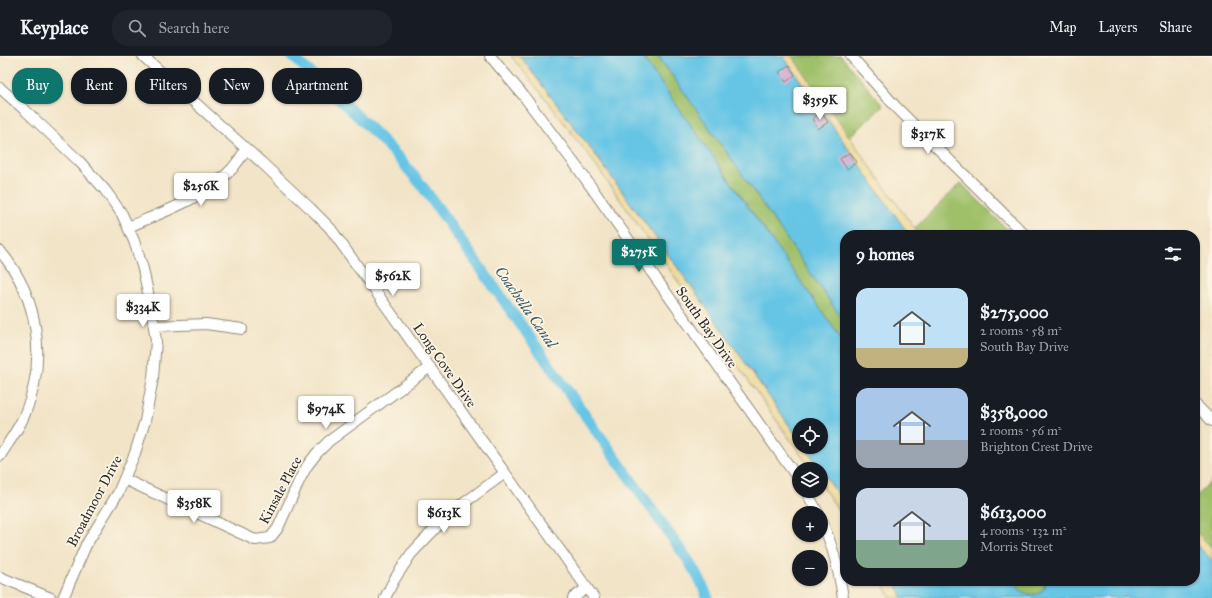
<!DOCTYPE html>
<html lang="en">
<head>
<meta charset="utf-8">
<style>
  :root { --surface:#171b24; --page:#20242c; --text:#f1f3f6; --muted:#9ea1a6; --line:#363941; --accent:#0f766e }
  body { margin:0; font-family:"IM FELL Great Primer",serif; background:var(--page); color:var(--text); height:100vh; display:flex; flex-direction:column; font-size:15px; white-space:nowrap }
  * { box-sizing:border-box; margin:0 }
  p { font-size:13px; color:var(--muted) }
  .icon { flex:none; width:22px; height:22px; fill:none; stroke:currentColor; stroke-width:2; stroke-linecap:round; stroke-linejoin:round }
  .map { position:relative; flex:1; overflow:hidden }
  .sheet { position:absolute; left:840px; top:174px; width:360px; height:356px; display:flex; flex-direction:column; background:var(--surface); border-radius:16px; box-shadow:0 1px 3px #0004 }
  .sheet>* { flex:none }
  .top-card { position:absolute; left:12px; top:12px; width:380px; height:36px; display:flex; gap:8px }
  .tools { position:absolute; left:792px; top:362px; display:grid; gap:8px }
  .tools a { display:grid; place-items:center; width:36px; height:36px; border-radius:50%; background:var(--surface); box-shadow:0 1px 3px #0004; font-size:20px }
  .price { position:absolute; translate:-50% -34px; padding:0 9px; border-radius:4px; background:#fff; color:#222; font-size:13px; line-height:26px; filter:drop-shadow(0 1px 2px #0008) }
  .price::after { content:''; position:absolute; left:50%; top:24px; width:12px; height:9px; margin-left:-6px; background:inherit; clip-path:polygon(0 0,100% 0,50% 100%) }
  .price.selected { background:var(--accent); color:#fff }
  ul { padding:0; list-style:none }
  li { display:flex; align-items:center; gap:12px; height:100px; padding:0 16px }
  li span { display:grid; place-items:center; flex:none; width:112px; height:80px; border-radius:12px; color:#555 }
  li>.icon { margin-inline-start:auto }
  span .icon { width:48px; height:48px; fill:#fffc; stroke-width:1 }
  li b { font-size:17px }
  h2 { display:flex; justify-content:space-between; align-items:center; height:48px; padding:0 16px; font-size:17px }
  .tag { padding:0 14px; border-radius:16px; background:var(--surface); box-shadow:0 1px 3px #0004; font-size:14px; line-height:36px }
  .tag.selected { background:var(--accent); color:#fff }
  header { display:flex; align-items:center; gap:24px; box-sizing:border-box; height:56px; padding:0 20px; background:var(--surface); border-bottom:1px solid var(--line) }
  header strong { font-size:19px }
  nav { display:flex; gap:22px; margin-inline-start:auto; font-size:14px }
  .search { width:280px; height:36px; background:var(--page); display:flex; align-items:center; gap:10px; box-sizing:border-box; padding:0 14px; border-radius:16px; color:var(--muted); font-size:15px }
  .map>svg:first-child { display:block }
  .green { fill:#9fc069; stroke:#65764a }
  .sand { fill:#eeda9e; stroke:#8c8264 }
  .water { fill:#66c5e5; stroke:#487888 }
  .lines { fill:none; stroke-linecap:round; stroke-linejoin:round }
  .canal { stroke:#66c5e5; stroke-width:11 }
  .building { fill:#cfacd2 }
  .minor-casing { stroke:#8e8879; stroke-width:12 }
  .minor { stroke:#fff; stroke-width:10 }
  .labels { text-anchor:middle; stroke-width:3.5; stroke-linejoin:round; paint-order:stroke }
  .street-label { font-size:14px; fill:#2b2b2b; stroke:#fcf5e5 }
  .water-label { font-size:15px; font-style:italic; fill:#3d5963; stroke:#fcf5e5 }
</style>
</head>
<body>
<header>
<strong>Keyplace</strong>
<div class="search"><svg class="icon" aria-label="search" viewBox="0 0 24 24"><circle cx="10" cy="10" r="6"/><path d="M15 15l6 6"/></svg>Search here</div>
<nav><a>Map</a><a>Layers</a><a>Share</a></nav>
</header>
<div class="map">
<svg width="1212" height="542" viewBox="0 0 1212 542">
  <rect width="100%" height="100%" fill="#fcf5e5"/>
  <filter id="ink" filterUnits="userSpaceOnUse"><feTurbulence type="fractalNoise" baseFrequency=".025" numOctaves="2"/><feDisplacementMap in="SourceGraphic" scale="8" xChannelSelector="R" yChannelSelector="G"/><feConvolveMatrix kernelMatrix="1 2 1 2 8 2 1 2 1" color-interpolation-filters="sRGB"/></filter>
  <filter id="wash" filterUnits="userSpaceOnUse"><feTurbulence type="fractalNoise" baseFrequency=".012" numOctaves="4" result="noise"/><feDisplacementMap in="SourceGraphic" scale="16" xChannelSelector="R" yChannelSelector="G"/><feGaussianBlur stdDeviation="0.9" result="paint"/><feColorMatrix in="noise" values="0 0 0 0 0 0 0 0 0 0 0 0 0 0 0 0 0 1.4 0 .05"/><feComposite in="paint" operator="in"/></filter>
  <g filter="url(#wash)">
    <rect width="100%" height="100%" fill="#f2e4c7"/>
    <g class="green">
      <path d="M 642,0 L 658,0 C 722,88 783,178 845,267 L 845,288 Z"/>
      <path d="M 792,0 L 841,0 L 883,50 L 849,81 Z"/>
      <path d="M 961,127 L 1013,179 L 919,179 L 914,173 Z"/>
      <path d="M 1212,424 L 1212,492 L 1195,475 L 1195,441 Z"/>
      <path d="M 1014,525 L 1045,525 C 1047,540 1028,542 1019,533 C 1017,531 1016,528 1014,525 Z"/>
    </g>
    <g class="sand">
      <path d="M 511,0 L 520,0 L 594,97 L 694,234 L 799,383 L 799,391 L 805,391 L 821,413 L 811,413 L 587,97 L 545,42 Z"/>
      <path d="M 783,0 L 792,0 L 919,179 L 909,179 Z"/>
      <path d="M 821,414 L 845,448 L 845,464 L 821,428 Z"/>
      <path d="M 1195,475 L 1212,492 L 1212,504 L 1195,487 Z"/>
      <path d="M 882,525 L 895,525 L 903,542 L 891,542 Z"/>
    </g>
    <g class="water">
      <path d="M 520,0 L 642,0 L 845,288 L 845,448 L 805,391 L 821,391 L 821,369 L 799,369 L 799,383 L 694,234 L 594,97 Z"/>
      <path d="M 658,0 L 783,0 L 909,179 L 845,179 L 845,267 C 783,178 722,88 658,0 Z"/>
      <path d="M 1195,487 L 1212,504 L 1212,542 L 903,542 L 895,525 L 1014,525 C 1016,528 1017,531 1019,533 C 1028,542 1047,540 1045,525 L 1195,525 Z"/>
    </g>
    <g class="lines">
      <path class="canal" d="M 292,0 C 338,42 385,82 423,131 L 688,504 L 701,526 L 708,542"/>
    </g>
    <g id="blocks">
      <g class="building">
        <path d="M 789,9 L 795,19 L 786,26 L 779,16 Z"/>
        <path d="M 804,33 L 811,42 L 801,49 L 795,39 Z"/>
        <path d="M 821,56 L 828,66 L 818,73 L 812,63 Z"/>
        <path d="M 850,96 L 857,106 L 847,113 L 840,103 Z"/>
      </g>
    </g>
  </g>
  <g filter="url(#ink)">
    <use href="#blocks" fill-opacity="0" stroke="#8e8879" stroke-width="1"/>
    <g class="lines">
      <defs>
        <g id="minor">
          <path d="M 143,0 L 261,106 L 311,153 L 330,172 L 391,257 L 594,542"/>
          <path d="M 490,0 L 523,39 L 577,111 L 799,424"/>
          <path d="M 851,0 L 896,51 L 1025,179"/>
          <path d="M 0,32 L 26,55 L 79,105 L 105,134 L 122,158 L 134,185 L 143,213 L 151,251 L 156,285 L 153,322 L 145,365 L 135,397 L 118,437 L 86,489 L 63,542"/>
          <path d="M 128,171 C 166,155 202,143 232,113 C 237,107 242,100 246,93"/>
          <path d="M 0,195 C 39,241 48,305 24,360 C 18,374 8,387 0,400"/>
          <path d="M 154,270 L 206,268 L 242,273"/>
          <path d="M 1195,348 L 1212,365"/>
          <path d="M 124,423 L 255,484 L 270,482 L 278,472 L 300,423 L 307,410 L 317,397 L 329,385 L 430,311"/>
          <path d="M 806,435 L 818,457"/>
          <path d="M 821,464 C 833,489 839,515 843,542"/>
          <path d="M 0,521 L 51,542"/>
          <path d="M 385,542 L 394,524 L 411,498 L 449,458 L 505,417"/>
          <path d="M 573,542 L 587,532"/>
        </g>
      </defs>
      <use href="#minor" class="minor-casing"/>
      <use href="#minor" class="minor"/>
    </g>
  </g>
  <g class="labels">
    <g class="street-label">
      <text transform="translate(707 271) rotate(55)" y="5">South Bay Drive</text>
      <text transform="translate(445 309) rotate(55)" y="5">Long Cove Drive</text>
      <text transform="translate(280 434) rotate(-62)" y="5">Kinsale Place</text>
      <text transform="translate(94 445) rotate(-62)" y="5">Broadmoor Drive</text>
    </g>
    <g class="water-label">
      <text transform="translate(526 251) rotate(55)" y="5">Coachella Canal</text>
    </g>
  </g>
</svg>
<div class="tools">
<a><svg class="icon" aria-label="locate" viewBox="0 0 24 24"><circle cx="12" cy="12" r="6"/><path d="M12 2v4M12 18v4M2 12h4M18 12h4"/></svg></a>
<a><svg class="icon" aria-label="layers" viewBox="0 0 24 24"><path d="M12 4l9 5-9 5-9-5zM3 14l9 5 9-5"/></svg></a>
<a>+</a>
<a>−</a>
</div>
<b class="price" style="left:820px;top:65px">$359K</b>
<b class="price" style="left:928px;top:99px">$317K</b>
<b class="price" style="left:201px;top:151px">$256K</b>
<b class="price selected" style="left:639px;top:217px">$275K</b>
<b class="price" style="left:393px;top:241px">$562K</b>
<b class="price" style="left:143px;top:272px">$334K</b>
<b class="price" style="left:326px;top:374px">$974K</b>
<b class="price" style="left:194px;top:468px">$358K</b>
<b class="price" style="left:444px;top:478px">$613K</b>
<div class="top-card">
<a class="tag selected">Buy</a>
<a class="tag">Rent</a>
<a class="tag">Filters</a>
<a class="tag">New</a>
<a class="tag">Apartment</a>
</div>
<section class="sheet">
<h2>9 homes<svg class="icon" aria-label="filters" viewBox="0 0 24 24"><path d="M4 7h16M4 17h16"/><circle cx="9" cy="7" r="2"/><circle cx="15" cy="17" r="2"/></svg></h2>
<ul>
<li><span style="background:linear-gradient(#bfe0f5 75%,#c2b280 0)"><svg class="icon" aria-label="home" viewBox="0 0 24 24"><path d="M3 11l9-7 9 7M6 9v11h12V9"/></svg></span><div><b>$275,000</b><p>2 rooms · 58 m²</p><p>South Bay Drive</p></div></li>
<li><span style="background:linear-gradient(#a9c7e8 65%,#9aa5b1 0)"><svg class="icon" aria-label="home" viewBox="0 0 24 24"><path d="M3 11l9-7 9 7M6 9v11h12V9"/></svg></span><div><b>$358,000</b><p>2 rooms · 56 m²</p><p>Brighton Crest Drive</p></div></li>
<li><span style="background:linear-gradient(#c9d6e8 65%,#7fa58c 0)"><svg class="icon" aria-label="home" viewBox="0 0 24 24"><path d="M3 11l9-7 9 7M6 9v11h12V9"/></svg></span><div><b>$613,000</b><p>4 rooms · 132 m²</p><p>Morris Street</p></div></li>
</ul>
</section>
</div>
</body>
</html>
